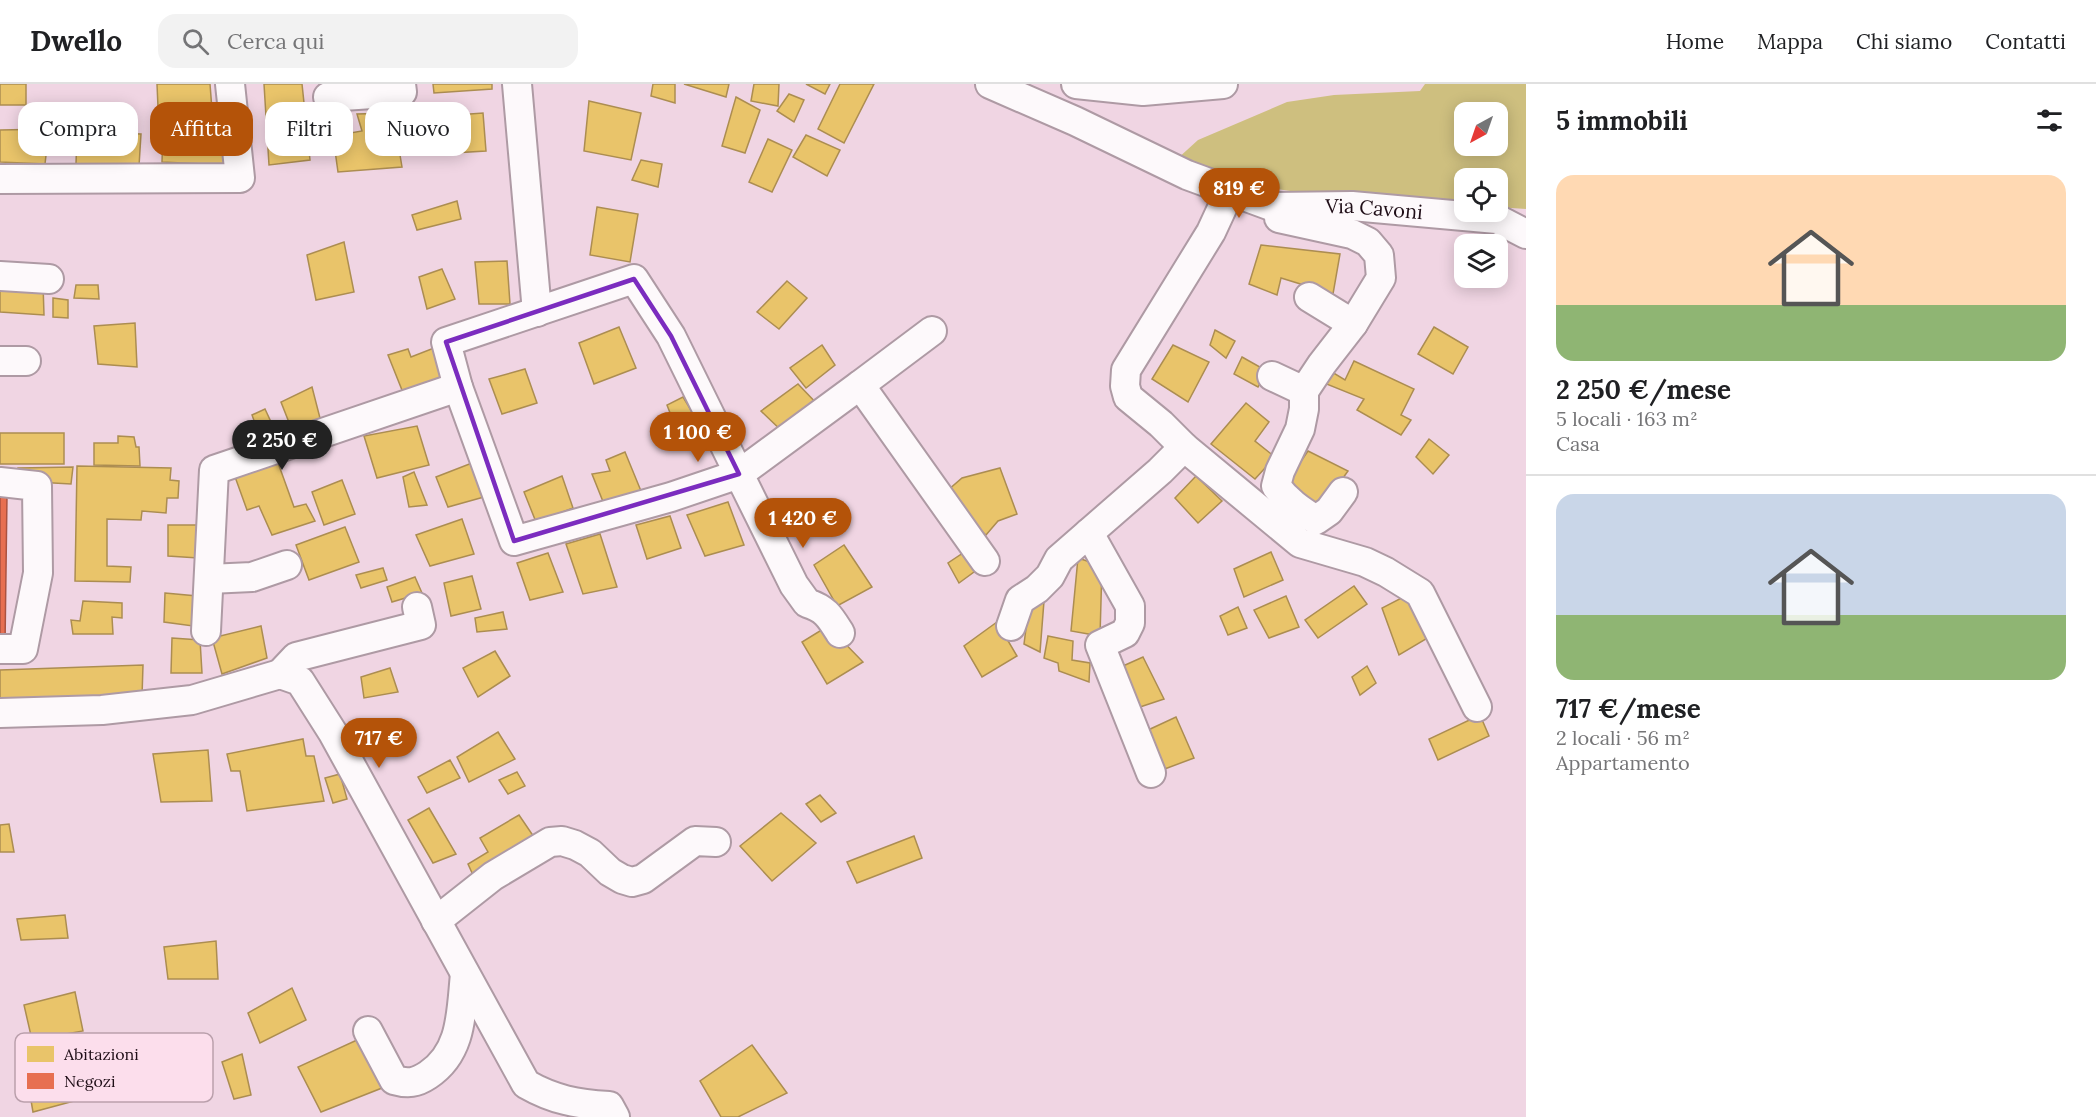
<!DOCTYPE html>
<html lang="it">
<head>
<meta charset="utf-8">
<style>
  :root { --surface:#fff; --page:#f2f2f2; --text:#202124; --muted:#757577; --line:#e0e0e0; --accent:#b45309 }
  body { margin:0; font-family:Lora,serif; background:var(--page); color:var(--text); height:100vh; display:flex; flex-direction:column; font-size:22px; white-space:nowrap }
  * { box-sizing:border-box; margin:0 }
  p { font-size:20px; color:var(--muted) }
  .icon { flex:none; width:33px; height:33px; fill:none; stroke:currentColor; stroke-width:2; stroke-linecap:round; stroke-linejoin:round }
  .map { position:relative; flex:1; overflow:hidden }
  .sheet { display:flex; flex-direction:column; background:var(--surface); width:570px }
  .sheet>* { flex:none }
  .hud { position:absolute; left:18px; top:18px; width:570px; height:54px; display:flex; gap:12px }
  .needle { width:39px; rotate:220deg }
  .controls { position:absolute; left:1454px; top:18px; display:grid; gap:12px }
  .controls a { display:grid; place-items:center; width:54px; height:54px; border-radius:12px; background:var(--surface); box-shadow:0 3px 15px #0003; font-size:30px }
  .price { position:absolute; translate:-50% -51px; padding:0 14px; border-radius:21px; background:var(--accent); color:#fff; font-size:20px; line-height:39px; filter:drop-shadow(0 2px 3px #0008) }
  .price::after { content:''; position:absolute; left:50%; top:36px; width:18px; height:14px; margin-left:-9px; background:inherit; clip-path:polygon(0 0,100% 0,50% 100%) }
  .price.on { background:#222; color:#fff }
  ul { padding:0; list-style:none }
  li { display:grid; align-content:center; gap:12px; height:318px; padding:0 30px }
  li+li { border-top:2px solid var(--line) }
  li span { display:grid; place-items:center; height:186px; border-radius:18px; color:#555 }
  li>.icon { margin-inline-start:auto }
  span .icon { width:108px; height:108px; fill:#fffc; stroke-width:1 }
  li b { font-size:26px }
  h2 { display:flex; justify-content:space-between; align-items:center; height:72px; padding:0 30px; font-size:26px }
  .chip { padding:0 21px; border-radius:18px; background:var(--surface); box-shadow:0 3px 15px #0003; font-size:21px; line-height:54px }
  .chip.on { background:var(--accent); color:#fff }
  header { display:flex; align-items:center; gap:36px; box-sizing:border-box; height:84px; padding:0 30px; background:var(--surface); border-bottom:2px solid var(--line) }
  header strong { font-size:28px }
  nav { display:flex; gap:33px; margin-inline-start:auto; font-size:21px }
  .search { width:420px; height:54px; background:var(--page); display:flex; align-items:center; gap:15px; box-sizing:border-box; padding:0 21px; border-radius:18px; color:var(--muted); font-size:22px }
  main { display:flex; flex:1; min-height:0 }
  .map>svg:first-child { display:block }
  .forest { fill:#cebf7f; fill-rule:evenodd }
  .homes { fill:#e9c46a; stroke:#ac8d51; stroke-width:1.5 }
  .shops { fill:#e76f51; stroke:#ab5240; stroke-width:1.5 }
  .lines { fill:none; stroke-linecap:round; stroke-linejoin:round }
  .minor-casing { stroke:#ae9aa4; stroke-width:32 }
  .minor { stroke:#fdf9fb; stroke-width:28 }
  .marked { fill:none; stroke:#7b2cbf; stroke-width:4.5; stroke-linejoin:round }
  .labels { text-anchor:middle; stroke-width:6; stroke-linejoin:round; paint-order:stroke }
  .street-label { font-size:20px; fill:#1f0e17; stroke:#fcdeec }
  .key { fill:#fcdeec; stroke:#baa0ac; stroke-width:1.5 }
  .key-label { font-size:16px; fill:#1f0e17 }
</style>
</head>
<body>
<header>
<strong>Dwello</strong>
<div class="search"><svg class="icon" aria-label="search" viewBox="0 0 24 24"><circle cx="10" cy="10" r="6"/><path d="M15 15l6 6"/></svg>Cerca qui</div>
<nav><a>Home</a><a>Mappa</a><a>Chi siamo</a><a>Contatti</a></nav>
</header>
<main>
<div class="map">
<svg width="1526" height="1033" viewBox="0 0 1526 1033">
  <rect width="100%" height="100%" fill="#f0d5e3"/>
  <path class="forest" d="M 1425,0 L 1526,0 L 1526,125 L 1497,123 L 1497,94 L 1464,94 L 1464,120 L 1384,113 L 1297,108 L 1242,100 L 1176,76 L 1198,56 L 1287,18 L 1334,11 L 1420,7 ZM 1464,28 L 1497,28 L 1497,62 L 1464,62 Z"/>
  <g class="homes">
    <rect x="0" y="0" width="26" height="21"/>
    <path d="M 157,0 L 210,0 L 212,26 L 158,23 Z"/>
    <path d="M 264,0 L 302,0 L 310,76 L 269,81 Z"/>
    <path d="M 433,0 L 492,0 L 492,5 L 434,9 Z"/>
    <path d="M 653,0 L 675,0 L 675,19 L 651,12 Z"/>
    <path d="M 684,0 L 729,0 L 726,13 Z"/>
    <path d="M 754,0 L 779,0 L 778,22 L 751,17 Z"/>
    <path d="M 806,0 L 830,0 L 825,10 Z"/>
    <path d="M 840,0 L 874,0 L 844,59 L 818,45 Z"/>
    <path d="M 789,10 L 804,16 L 794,38 L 777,27 Z"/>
    <path d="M 736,13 L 760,26 L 745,69 L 722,62 Z"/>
    <path d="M 589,17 L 641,29 L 631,76 L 584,67 Z"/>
    <path d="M 393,29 L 402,83 L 338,88 L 333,52 L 362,47 L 357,30 Z"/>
    <path d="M 483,29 L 486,67 L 419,71 L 416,34 Z"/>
    <path d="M 49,45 L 45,80 L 0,78 L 0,46 Z"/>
    <path d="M 77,48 L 141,50 L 139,82 L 76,80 Z"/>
    <path d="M 163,48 L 225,50 L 224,81 L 162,78 Z"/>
    <path d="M 806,51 L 840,66 L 827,92 L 793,73 Z"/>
    <path d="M 768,55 L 792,66 L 772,108 L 749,98 Z"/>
    <path d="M 641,76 L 662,80 L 658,103 L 632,96 Z"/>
    <path d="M 457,117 L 461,135 L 417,146 L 412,131 Z"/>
    <path d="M 597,123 L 638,130 L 630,178 L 590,171 Z"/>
    <path d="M 344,158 L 354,208 L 316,216 L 307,171 Z"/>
    <path d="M 1261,161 L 1340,170 L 1333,210 L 1281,194 L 1277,211 L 1249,200 Z"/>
    <path d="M 507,177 L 510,220 L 479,220 L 475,178 Z"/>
    <path d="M 442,185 L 455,215 L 427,225 L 419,193 Z"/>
    <path d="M 787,197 L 807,214 L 779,245 L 757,228 Z"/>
    <path d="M 43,200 L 44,231 L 0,228 L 0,205 Z"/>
    <path d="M 76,201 L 98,201 L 99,215 L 74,214 Z"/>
    <path d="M 53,214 L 68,216 L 68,234 L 53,233 Z"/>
    <path d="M 135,239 L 137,283 L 98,280 L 94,242 Z"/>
    <path d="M 619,243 L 636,284 L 594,300 L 579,259 Z"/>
    <path d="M 1434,243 L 1468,263 L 1453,290 L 1418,270 Z"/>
    <path d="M 1215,246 L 1235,257 L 1226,274 L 1210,261 Z"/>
    <path d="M 822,261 L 835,281 L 806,304 L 790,284 Z"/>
    <path d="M 1173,261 L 1209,278 L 1188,318 L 1152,295 Z"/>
    <path d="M 434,264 L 445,300 L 404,311 L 388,271 L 408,265 L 411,273 Z"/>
    <path d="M 1242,273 L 1267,287 L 1258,303 L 1234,290 Z"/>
    <path d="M 1354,277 L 1414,305 L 1401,331 L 1411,336 L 1401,351 L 1357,326 L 1364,315 L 1324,299 L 1332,288 L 1345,296 Z"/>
    <path d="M 525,285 L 537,319 L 502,330 L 489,295 Z"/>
    <path d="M 798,300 L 820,323 L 785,350 L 761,327 Z"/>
    <path d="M 312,303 L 321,338 L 292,346 L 281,318 Z"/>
    <path d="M 683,313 L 694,331 L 674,339 L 667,321 Z"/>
    <path d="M 1246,319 L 1269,338 L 1255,357 L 1275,373 L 1255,395 L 1211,360 Z"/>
    <path d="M 265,325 L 278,353 L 261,356 L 252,331 Z"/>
    <path d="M 417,342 L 429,381 L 377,394 L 364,352 Z"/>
    <rect x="0" y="349" width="64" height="31"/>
    <path d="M 118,352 L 134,353 L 136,363 L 139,363 L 140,382 L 94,381 L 94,359 L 118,359 Z"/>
    <path d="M 1429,355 L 1449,371 L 1433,390 L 1416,373 Z"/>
    <path d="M 1308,367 L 1348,387 L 1317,430 L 1283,403 Z"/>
    <path d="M 625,368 L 641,407 L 604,420 L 592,390 L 610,387 L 606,376 Z"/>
    <path d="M 277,376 L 294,423 L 306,420 L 315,437 L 272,451 L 259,422 L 247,426 L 234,390 Z"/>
    <path d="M 472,379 L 484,413 L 448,423 L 436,393 Z"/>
    <path d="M 77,382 L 171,384 L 170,396 L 179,397 L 178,414 L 167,414 L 166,429 L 142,427 L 141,436 L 107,435 L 107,482 L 131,483 L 130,498 L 75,497 Z"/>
    <path d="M 73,383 L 71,400 L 18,397 L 18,384 Z"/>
    <path d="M 1000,384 L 1017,430 L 998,437 L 986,451 L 954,424 L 947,407 L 962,394 Z"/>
    <path d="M 414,388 L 427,421 L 409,423 L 403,393 Z"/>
    <path d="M 562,392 L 573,424 L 536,438 L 524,408 Z"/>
    <path d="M 1196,392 L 1222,417 L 1198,439 L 1175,414 Z"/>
    <path d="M 342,396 L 355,430 L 324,441 L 312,408 Z"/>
    <path d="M 728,418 L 744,461 L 705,472 L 687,431 Z"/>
    <path d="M 670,432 L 681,464 L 647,475 L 636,441 Z"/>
    <path d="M 462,435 L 474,470 L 430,482 L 416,451 Z"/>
    <path d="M 168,441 L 198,441 L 198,474 L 168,472 Z"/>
    <path d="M 345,443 L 359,478 L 309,496 L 296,461 Z"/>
    <path d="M 600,450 L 617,503 L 583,510 L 566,460 Z"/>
    <path d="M 844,461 L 872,503 L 837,522 L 814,481 Z"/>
    <path d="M 966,467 L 978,485 L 959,499 L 948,479 Z"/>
    <path d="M 1271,468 L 1283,496 L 1244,513 L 1234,485 Z"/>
    <path d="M 548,469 L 563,508 L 530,516 L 517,479 Z"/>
    <path d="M 1078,474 L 1102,482 L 1100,552 L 1071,547 Z"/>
    <path d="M 383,484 L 387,496 L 361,504 L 356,491 Z"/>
    <path d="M 472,492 L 481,525 L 451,532 L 444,499 Z"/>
    <path d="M 415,493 L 422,509 L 392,518 L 387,503 Z"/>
    <path d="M 1354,502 L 1367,520 L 1318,554 L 1305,536 Z"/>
    <path d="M 1413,508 L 1431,552 L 1399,571 L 1382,524 Z"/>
    <path d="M 165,509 L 197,512 L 193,542 L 164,538 Z"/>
    <path d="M 1286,512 L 1299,543 L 1269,554 L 1254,526 Z"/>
    <path d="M 1030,514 L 1044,517 L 1040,568 L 1024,560 Z"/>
    <path d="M 83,517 L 122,519 L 122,534 L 112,533 L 113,550 L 73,550 L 71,536 L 80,537 Z"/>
    <path d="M 1238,523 L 1247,544 L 1228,551 L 1220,532 Z"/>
    <path d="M 503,528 L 507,545 L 477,548 L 475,534 Z"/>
    <path d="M 997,538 L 1017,572 L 982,593 L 964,562 Z"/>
    <path d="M 261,542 L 267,574 L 222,590 L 212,554 Z"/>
    <path d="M 828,542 L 863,578 L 827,600 L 802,558 Z"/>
    <path d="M 1048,552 L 1073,557 L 1072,576 L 1090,579 L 1089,598 L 1059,587 L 1058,579 L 1044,574 Z"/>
    <path d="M 172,554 L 200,556 L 202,589 L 171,589 Z"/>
    <path d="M 495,567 L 510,592 L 478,613 L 463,584 Z"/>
    <path d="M 1143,573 L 1164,615 L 1134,625 L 1123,582 Z"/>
    <path d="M 143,581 L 142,613 L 0,619 L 0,586 Z"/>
    <path d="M 1367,582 L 1376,599 L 1360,611 L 1352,593 Z"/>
    <path d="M 390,584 L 398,608 L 364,614 L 361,593 Z"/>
    <path d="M 1480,631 L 1489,652 L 1438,676 L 1429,655 Z"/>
    <path d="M 1176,633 L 1194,674 L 1162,686 L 1146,647 Z"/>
    <path d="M 498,648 L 515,675 L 469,698 L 457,673 Z"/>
    <path d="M 303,655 L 306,672 L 314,672 L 324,717 L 247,727 L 240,687 L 231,687 L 227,670 Z"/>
    <path d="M 208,666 L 212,717 L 161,718 L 153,670 Z"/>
    <path d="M 450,676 L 460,694 L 427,709 L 418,693 Z"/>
    <path d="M 517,688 L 525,702 L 508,710 L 499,696 Z"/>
    <path d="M 340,690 L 347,715 L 333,719 L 325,694 Z"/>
    <path d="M 820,711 L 836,729 L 821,738 L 806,720 Z"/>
    <path d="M 429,724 L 456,770 L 433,779 L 408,736 Z"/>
    <path d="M 781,729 L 816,759 L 772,797 L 740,762 Z"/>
    <path d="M 519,731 L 536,756 L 473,791 L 468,780 L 488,768 L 480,754 Z"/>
    <path d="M 9,740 L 14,768 L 0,768 L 0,741 Z"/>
    <path d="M 914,752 L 922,774 L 857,799 L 847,778 Z"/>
    <path d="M 65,831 L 68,854 L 21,856 L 17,835 Z"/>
    <path d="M 216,857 L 218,895 L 168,895 L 164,863 Z"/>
    <path d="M 292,904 L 306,936 L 260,959 L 248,929 Z"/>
    <path d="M 75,908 L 83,947 L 32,956 L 24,921 Z"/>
    <path d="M 357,956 L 382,1004 L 321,1028 L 298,983 Z"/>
    <path d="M 752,961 L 787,1009 L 738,1033 L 721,1033 L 700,997 Z"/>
    <path d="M 242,970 L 251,1011 L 234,1015 L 222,978 Z"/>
    <path d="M 79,981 L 89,1013 L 33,1028 L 28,999 Z"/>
  </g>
  <path class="shops" d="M 0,411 L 7,411 L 5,562 L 0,562 Z"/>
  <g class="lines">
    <defs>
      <g id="minor">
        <path d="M 517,0 L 537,228"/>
        <path id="s1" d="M 990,0 L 1075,37 L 1187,91 L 1274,123 L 1352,122 L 1497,135 L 1526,150"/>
        <path d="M 1076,0 L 1143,7 L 1223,0"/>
        <path d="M 328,13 L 402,8 L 401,0"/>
        <path d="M 0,95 L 240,94 L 230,0"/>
        <path d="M 1279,134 L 1352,150 L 1368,158 L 1379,171 L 1381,194 L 1353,240 L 1322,280 L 1304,307 L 1304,325 L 1300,345 L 1280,387 L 1276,402 C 1287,417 1300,426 1316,436 L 1329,427 L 1343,408"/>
        <path d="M 0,192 L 49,195"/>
        <path d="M 634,195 L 671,252 L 739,390 L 671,413 L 514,457 L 458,303 L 446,258 Z"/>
        <path d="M 1309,213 L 1353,240"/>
        <path d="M 0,277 L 26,277"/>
        <path d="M 1272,292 L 1304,307"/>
        <path d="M 860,301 L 932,247"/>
        <path d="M 1184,363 L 1161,340 L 1128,313 L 1125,302 L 1126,286 L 1211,148 L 1230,107"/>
        <path d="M 0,398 L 37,402 L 38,489 L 23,565 L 0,565"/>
        <path d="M 1089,449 L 1130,522 L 1130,539 L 1125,549 L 1100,561 L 1151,689"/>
        <path d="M 209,495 L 252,493 L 287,481"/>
        <path d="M 1011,542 L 1020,516 L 1037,505 L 1050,492 L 1059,475 L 1160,387 L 1184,363 L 1300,459 L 1365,478 L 1386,488 L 1420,509 L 1477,623"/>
        <path d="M 206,547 L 214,386 L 458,303"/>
        <path d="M 840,549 C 830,533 826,525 807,519 L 794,501 L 739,390 L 860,301 L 985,477"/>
        <path d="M 280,590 L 296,573 L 421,541 L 417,523"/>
        <path d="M 0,629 L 102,626 L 192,616 L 280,590 L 300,597 L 333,649 L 526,1000 C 554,1016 577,1020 609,1022 L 615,1033"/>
        <path d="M 436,837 L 493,792 L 550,758 L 562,757 L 575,761 L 590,769 L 610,788 L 622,795 L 632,798 L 643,795 L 695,757 L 716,758"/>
        <path d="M 368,947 L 394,996 C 408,1000 416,999 428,991 C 463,968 461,927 465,890"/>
      </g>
    </defs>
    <use href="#minor" class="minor-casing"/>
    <use href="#minor" class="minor"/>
  </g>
  <path class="marked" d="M 634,195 L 671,252 L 739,390 L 514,457 L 446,258 Z"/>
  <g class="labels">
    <g class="street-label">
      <text dy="7" stroke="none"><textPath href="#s1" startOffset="410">Via Cavoni</textPath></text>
    </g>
  </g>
  <rect x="15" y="949" width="198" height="69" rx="9" class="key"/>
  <rect x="27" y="962" width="27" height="16" fill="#e9c46a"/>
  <rect x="27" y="989" width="27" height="16" fill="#e76f51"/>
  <g class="key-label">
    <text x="64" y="976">Abitazioni</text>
    <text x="64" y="1003">Negozi</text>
  </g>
</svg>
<div class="controls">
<a><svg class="needle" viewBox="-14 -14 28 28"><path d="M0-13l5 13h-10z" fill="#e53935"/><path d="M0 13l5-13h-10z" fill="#757577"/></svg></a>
<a><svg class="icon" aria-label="locate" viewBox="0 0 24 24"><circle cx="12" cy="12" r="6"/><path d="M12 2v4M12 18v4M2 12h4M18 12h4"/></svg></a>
<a><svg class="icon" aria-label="layers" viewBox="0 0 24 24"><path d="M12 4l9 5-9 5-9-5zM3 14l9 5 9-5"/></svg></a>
</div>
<b class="price" style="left:1239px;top:135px">819 €</b>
<b class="price" style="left:698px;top:379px">1 100 €</b>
<b class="price on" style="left:282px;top:387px">2 250 €</b>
<b class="price" style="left:803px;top:465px">1 420 €</b>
<b class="price" style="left:379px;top:685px">717 €</b>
<div class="hud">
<a class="chip">Compra</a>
<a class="chip on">Affitta</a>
<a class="chip">Filtri</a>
<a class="chip">Nuovo</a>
</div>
</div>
<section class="sheet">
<h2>5 immobili<svg class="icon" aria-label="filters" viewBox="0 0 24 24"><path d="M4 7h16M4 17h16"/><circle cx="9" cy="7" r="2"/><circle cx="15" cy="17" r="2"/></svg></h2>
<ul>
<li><span style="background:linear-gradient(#ffd9b3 70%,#8fb573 0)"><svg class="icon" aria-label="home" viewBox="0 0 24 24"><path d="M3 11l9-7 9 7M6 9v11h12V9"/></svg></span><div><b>2 250 €/mese</b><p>5 locali · 163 m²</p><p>Casa</p></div></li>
<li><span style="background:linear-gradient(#c9d6e8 65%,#8fb573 0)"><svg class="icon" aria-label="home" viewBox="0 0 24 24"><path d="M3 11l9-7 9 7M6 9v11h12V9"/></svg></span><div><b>717 €/mese</b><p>2 locali · 56 m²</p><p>Appartamento</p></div></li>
</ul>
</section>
</main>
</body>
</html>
